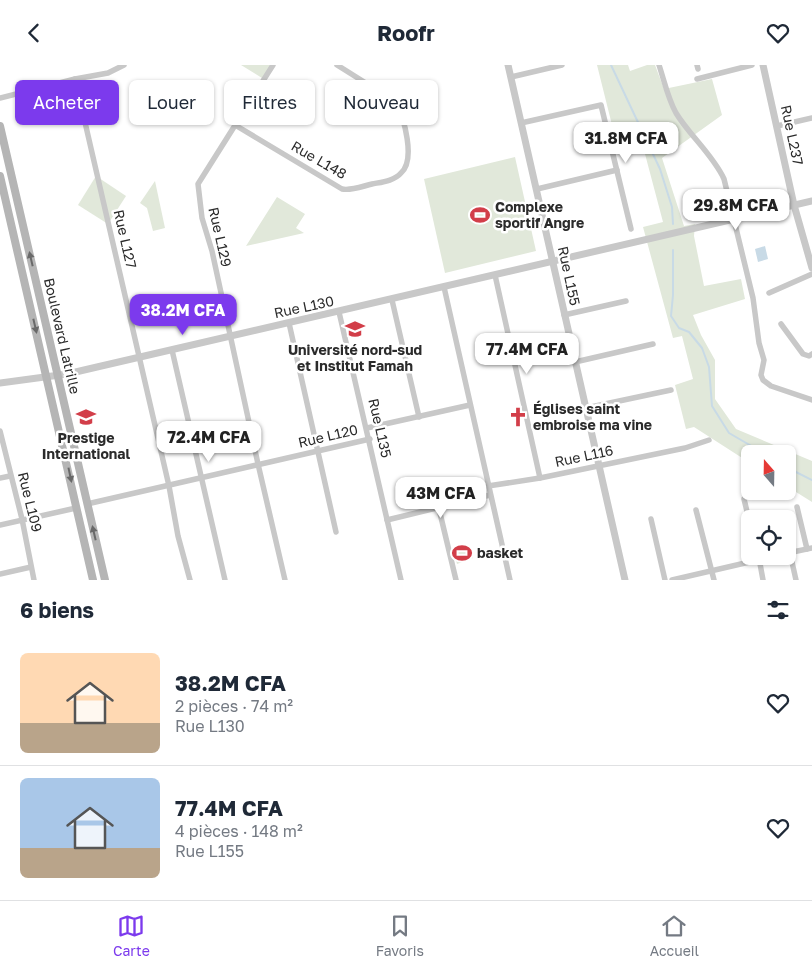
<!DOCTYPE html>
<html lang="fr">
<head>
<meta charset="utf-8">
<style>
  :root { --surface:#fff; --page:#f6f6f7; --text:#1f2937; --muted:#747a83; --line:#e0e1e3; --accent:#7c3aed }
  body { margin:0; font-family:"Golos Text",sans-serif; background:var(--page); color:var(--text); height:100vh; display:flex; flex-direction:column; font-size:19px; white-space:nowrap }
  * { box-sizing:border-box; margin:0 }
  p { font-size:16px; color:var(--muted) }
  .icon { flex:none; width:28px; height:28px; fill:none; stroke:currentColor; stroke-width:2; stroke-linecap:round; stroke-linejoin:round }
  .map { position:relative; height:515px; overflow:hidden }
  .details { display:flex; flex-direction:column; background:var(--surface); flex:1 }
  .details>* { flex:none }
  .top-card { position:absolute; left:15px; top:15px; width:500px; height:45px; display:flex; gap:10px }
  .needle { width:32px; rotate:340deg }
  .tools { position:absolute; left:741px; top:380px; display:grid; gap:10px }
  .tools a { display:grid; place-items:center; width:55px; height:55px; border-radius:8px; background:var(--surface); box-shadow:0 1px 4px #0004; font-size:25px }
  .price { position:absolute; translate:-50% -42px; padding:0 11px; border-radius:10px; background:#fff; color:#222; font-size:16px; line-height:32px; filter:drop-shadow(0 1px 2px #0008) }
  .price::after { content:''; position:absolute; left:50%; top:30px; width:15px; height:11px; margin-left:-8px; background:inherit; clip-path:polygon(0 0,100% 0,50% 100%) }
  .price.on { background:var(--accent); color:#fff }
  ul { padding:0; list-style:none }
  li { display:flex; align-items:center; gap:15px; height:125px; padding:0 20px }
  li+li { border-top:1px solid var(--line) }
  li span { display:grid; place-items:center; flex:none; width:140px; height:100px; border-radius:8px; color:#555 }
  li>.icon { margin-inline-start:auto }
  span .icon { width:60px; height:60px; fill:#fffc; stroke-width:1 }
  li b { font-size:21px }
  h2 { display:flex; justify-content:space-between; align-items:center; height:60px; padding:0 20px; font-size:21px }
  .tag { padding:0 18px; border-radius:8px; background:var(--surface); box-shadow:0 1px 4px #0004; font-size:18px; line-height:45px }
  .tag.on { background:var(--accent); color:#fff }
  header { display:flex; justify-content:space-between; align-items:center; height:65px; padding:0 20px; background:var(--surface); font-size:22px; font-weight:700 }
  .tabs { display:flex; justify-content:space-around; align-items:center; height:70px; border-top:1px solid var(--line); background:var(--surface); font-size:14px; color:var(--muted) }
  .tabs a { display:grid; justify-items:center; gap:2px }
  .tabs .on { color:var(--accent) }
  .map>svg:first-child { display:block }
  .green { fill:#e1e8da }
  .water { fill:#c8dae6 }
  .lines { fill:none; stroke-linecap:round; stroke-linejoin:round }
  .stream { stroke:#c8dae6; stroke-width:2 }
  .minor { stroke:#c8c8c8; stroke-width:5.5 }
  .tertiary { stroke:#c8c8c8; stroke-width:7 }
  .secondary { stroke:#b5b5b5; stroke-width:8 }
  .oneway { fill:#696969 }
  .labels { text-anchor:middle; stroke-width:5; stroke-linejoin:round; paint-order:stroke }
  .street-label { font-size:14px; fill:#2b2b2b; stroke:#fff }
  .poi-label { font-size:14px; font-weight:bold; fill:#2b2b2b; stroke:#fff; text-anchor:start }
</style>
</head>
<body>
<header><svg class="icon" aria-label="back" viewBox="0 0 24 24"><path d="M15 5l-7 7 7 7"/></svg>Roofr<svg class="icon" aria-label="heart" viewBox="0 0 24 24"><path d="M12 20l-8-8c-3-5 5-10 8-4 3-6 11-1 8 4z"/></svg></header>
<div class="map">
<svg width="812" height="515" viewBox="0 0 812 515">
  <rect width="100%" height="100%" fill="#fff"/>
  <g class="green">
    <path d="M 241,0 L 272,0 L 262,13 Z"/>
    <path d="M 597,0 L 628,0 L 630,6 L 647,0 L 655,0 L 664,24 L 712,14 L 722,50 L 662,93 L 684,161 L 695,159 L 694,171 L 704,221 L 741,214 L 745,234 L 693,250 L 701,270 L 715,295 L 715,334 L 736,364 L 812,396 L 812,437 L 788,422 L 788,389 L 750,389 L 750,398 L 694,362 L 686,364 L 675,320 L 693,314 L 682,271 L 673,273 L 643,162 L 663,157 L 645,89 L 630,60 L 613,64 Z"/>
    <path d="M 515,92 L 536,186 L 445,208 L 424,114 Z"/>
    <path d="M 96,111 L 126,131 L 108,159 L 78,140 Z"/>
    <path d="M 155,116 L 165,163 L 153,166 L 147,143 L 140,138 Z"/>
    <path d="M 277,132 L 305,149 L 296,163 L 304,168 L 246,181 Z"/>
    <path d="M 466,479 L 473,493 L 457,499 L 453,483 Z"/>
  </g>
  <path class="water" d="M 765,181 L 768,194 L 758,197 L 755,184 Z"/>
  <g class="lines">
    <g class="stream">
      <path d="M 611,0 L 660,104 L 672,142 L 673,159"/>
      <path d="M 673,185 L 673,230 L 671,251 L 679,263 L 689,267 L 702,283 L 709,302 L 712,341 L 729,368 L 765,389"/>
      <path d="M 788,403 L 812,415"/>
    </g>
    <g class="minor">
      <path d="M 273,0 L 198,119 L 202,153 L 212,186 L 258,399 L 285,515"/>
      <path d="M 659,0 C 664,15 668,34 676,48 C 690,71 713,90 724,114 L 753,233 L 759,278 L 764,295 L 761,310 L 763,315 L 771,321 L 812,335"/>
      <path d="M 697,0 L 698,4"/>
      <path d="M 511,12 L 562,0"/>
      <path d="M 75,14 L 169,421 L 178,471 L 190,515"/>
      <path d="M 697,14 L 752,0"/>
      <path d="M 0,33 L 75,14 L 108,8 L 124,0"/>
      <path d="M 521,58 L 601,40 L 631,164"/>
      <path d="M 235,60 L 342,124 C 351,126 363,121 372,119 C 382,117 394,116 401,108 C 416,95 404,53 396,37 L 337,0"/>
      <path d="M 777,61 L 812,53"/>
      <path d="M 537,124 L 617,105"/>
      <path d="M 495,210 L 540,413"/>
      <path d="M 444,222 L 510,515"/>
      <path d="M 769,228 L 812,209"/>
      <path d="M 392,235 L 419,352"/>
      <path d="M 339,247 L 401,515"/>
      <path d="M 564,250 L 626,236"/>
      <path d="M 289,258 L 336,467"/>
      <path d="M 781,259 L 803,289 L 809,291 L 812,289"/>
      <path d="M 172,285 L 225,515"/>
      <path d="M 575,297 L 653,279"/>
      <path d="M 586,343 L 671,325"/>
      <path d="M 367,363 L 470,340"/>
      <path d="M 0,366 L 22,454 L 34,515"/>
      <path d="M 0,413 L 10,411"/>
      <path d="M 488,421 L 540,413 L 685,383 L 709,375"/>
      <path d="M 744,434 L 750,459"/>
      <path d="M 87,439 L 370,374"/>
      <path d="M 797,442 L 807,484"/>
      <path d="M 439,444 L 456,515"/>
      <path d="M 696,445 L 714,515"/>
      <path d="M 651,454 L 665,515"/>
      <path d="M 387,455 L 490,430"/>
      <path d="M 0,460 L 76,443"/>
      <path d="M 788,488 L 812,483"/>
      <path d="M 790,488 L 796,515"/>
      <path d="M 759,493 L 763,515"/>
      <path d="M 0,509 L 31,502"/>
      <path d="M 672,515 L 775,491"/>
    </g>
    <g class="tertiary">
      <path d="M 508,0 L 625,515"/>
      <path d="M 763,0 L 794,140 L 812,203"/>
      <path d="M 0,318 L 67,309 L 97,302 L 812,136"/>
    </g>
    <g class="secondary">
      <path d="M 0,61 L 105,515"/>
      <path d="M 0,111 L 93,515"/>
    </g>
  </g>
  <defs><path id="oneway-solid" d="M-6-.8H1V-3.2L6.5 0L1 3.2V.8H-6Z" transform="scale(1.25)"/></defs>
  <g class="oneway">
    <use href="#oneway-solid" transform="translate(31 194) rotate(-103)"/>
    <use href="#oneway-solid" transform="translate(35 261) rotate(77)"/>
    <use href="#oneway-solid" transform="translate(70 410) rotate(78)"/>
    <use href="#oneway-solid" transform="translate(94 468) rotate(-103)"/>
  </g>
  <defs>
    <symbol id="stadium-bare" viewBox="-9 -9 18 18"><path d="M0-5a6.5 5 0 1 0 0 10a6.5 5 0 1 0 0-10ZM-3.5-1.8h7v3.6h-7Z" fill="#d23e49" stroke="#fff" stroke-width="2.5" paint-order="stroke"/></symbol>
    <symbol id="school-bare" viewBox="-9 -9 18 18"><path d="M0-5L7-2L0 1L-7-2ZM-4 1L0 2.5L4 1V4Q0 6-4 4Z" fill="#d23e49" stroke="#fff" stroke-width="2.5" paint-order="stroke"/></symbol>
    <symbol id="university-bare" viewBox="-9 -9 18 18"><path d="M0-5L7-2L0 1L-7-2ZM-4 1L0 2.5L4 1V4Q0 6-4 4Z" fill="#d23e49" stroke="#fff" stroke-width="2.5" paint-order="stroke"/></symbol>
    <symbol id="church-bare" viewBox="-9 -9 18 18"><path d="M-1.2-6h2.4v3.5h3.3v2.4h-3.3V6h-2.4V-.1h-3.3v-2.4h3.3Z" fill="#d23e49" stroke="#fff" stroke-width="2.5" paint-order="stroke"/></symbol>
  </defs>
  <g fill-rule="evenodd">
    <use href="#stadium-bare" x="466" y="136" width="28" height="28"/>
    <use href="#school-bare" x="341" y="250" width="28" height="28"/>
    <use href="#university-bare" x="72" y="338" width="28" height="28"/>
    <use href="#church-bare" x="504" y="338" width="28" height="28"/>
    <use href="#stadium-bare" x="448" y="474" width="28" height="28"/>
  </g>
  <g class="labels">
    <g class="street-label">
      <text transform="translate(792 70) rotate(78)" y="5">Rue L237</text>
      <text transform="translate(319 95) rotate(30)" y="5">Rue L148</text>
      <text transform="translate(220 172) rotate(77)" y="5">Rue L129</text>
      <text transform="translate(125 174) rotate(77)" y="5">Rue L127</text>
      <text transform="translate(569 211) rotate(78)" y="5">Rue L155</text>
      <text transform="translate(304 242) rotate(-12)" y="5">Rue L130</text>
      <text transform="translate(62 271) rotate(77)" y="5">Boulevard Latrille</text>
      <text transform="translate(380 363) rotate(77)" y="5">Rue L135</text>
      <text transform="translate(328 371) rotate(-13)" y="5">Rue L120</text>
      <text transform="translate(584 391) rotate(-12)" y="5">Rue L116</text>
      <text transform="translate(30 437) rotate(76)" y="5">Rue L109</text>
    </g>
    <g class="poi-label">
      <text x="495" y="147">Complexe<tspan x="495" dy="16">sportif Angre</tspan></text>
      <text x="355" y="290" text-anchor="middle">Université nord-sud<tspan x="355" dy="16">et Institut Famah</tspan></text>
      <text x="533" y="349">Églises saint<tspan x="533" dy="16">embroise ma vine</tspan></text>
      <text x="86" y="378" text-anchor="middle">Prestige<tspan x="86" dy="16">International</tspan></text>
      <text x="477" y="493">basket</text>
    </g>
  </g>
</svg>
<div class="tools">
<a><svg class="needle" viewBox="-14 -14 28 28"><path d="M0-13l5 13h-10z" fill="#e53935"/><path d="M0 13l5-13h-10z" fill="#747a83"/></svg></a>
<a><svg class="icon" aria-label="locate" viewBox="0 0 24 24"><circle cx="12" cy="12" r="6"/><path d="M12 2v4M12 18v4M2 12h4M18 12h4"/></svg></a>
</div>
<b class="price" style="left:626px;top:99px">31.8M CFA</b>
<b class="price" style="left:736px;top:166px">29.8M CFA</b>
<b class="price on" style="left:183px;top:271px">38.2M CFA</b>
<b class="price" style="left:527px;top:310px">77.4M CFA</b>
<b class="price" style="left:209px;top:398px">72.4M CFA</b>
<b class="price" style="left:441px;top:454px">43M CFA</b>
<div class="top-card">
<a class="tag on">Acheter</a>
<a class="tag">Louer</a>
<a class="tag">Filtres</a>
<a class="tag">Nouveau</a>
</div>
</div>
<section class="details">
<h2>6 biens<svg class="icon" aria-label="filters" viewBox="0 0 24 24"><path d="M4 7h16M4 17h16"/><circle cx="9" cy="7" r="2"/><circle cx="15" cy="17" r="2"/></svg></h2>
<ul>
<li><span style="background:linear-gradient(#ffd9b3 70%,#b9a48a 0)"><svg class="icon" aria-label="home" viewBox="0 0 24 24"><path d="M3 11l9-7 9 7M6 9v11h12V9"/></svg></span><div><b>38.2M CFA</b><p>2 pièces · 74 m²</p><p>Rue L130</p></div><svg class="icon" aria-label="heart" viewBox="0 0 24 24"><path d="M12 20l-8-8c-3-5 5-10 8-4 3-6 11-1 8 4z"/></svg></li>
<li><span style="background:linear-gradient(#a9c7e8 70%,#b9a48a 0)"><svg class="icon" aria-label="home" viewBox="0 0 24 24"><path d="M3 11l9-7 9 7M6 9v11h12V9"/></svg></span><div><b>77.4M CFA</b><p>4 pièces · 148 m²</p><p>Rue L155</p></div><svg class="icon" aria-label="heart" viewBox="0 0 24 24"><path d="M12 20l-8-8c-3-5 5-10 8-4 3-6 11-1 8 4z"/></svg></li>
</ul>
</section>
<nav class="tabs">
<a class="on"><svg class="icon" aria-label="map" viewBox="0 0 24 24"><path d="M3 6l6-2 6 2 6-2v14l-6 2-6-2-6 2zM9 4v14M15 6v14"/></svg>Carte</a>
<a><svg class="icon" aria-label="saved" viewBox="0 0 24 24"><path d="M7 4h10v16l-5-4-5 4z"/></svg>Favoris</a>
<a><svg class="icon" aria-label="home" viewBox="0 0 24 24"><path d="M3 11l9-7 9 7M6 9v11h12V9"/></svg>Accueil</a>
</nav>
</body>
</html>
